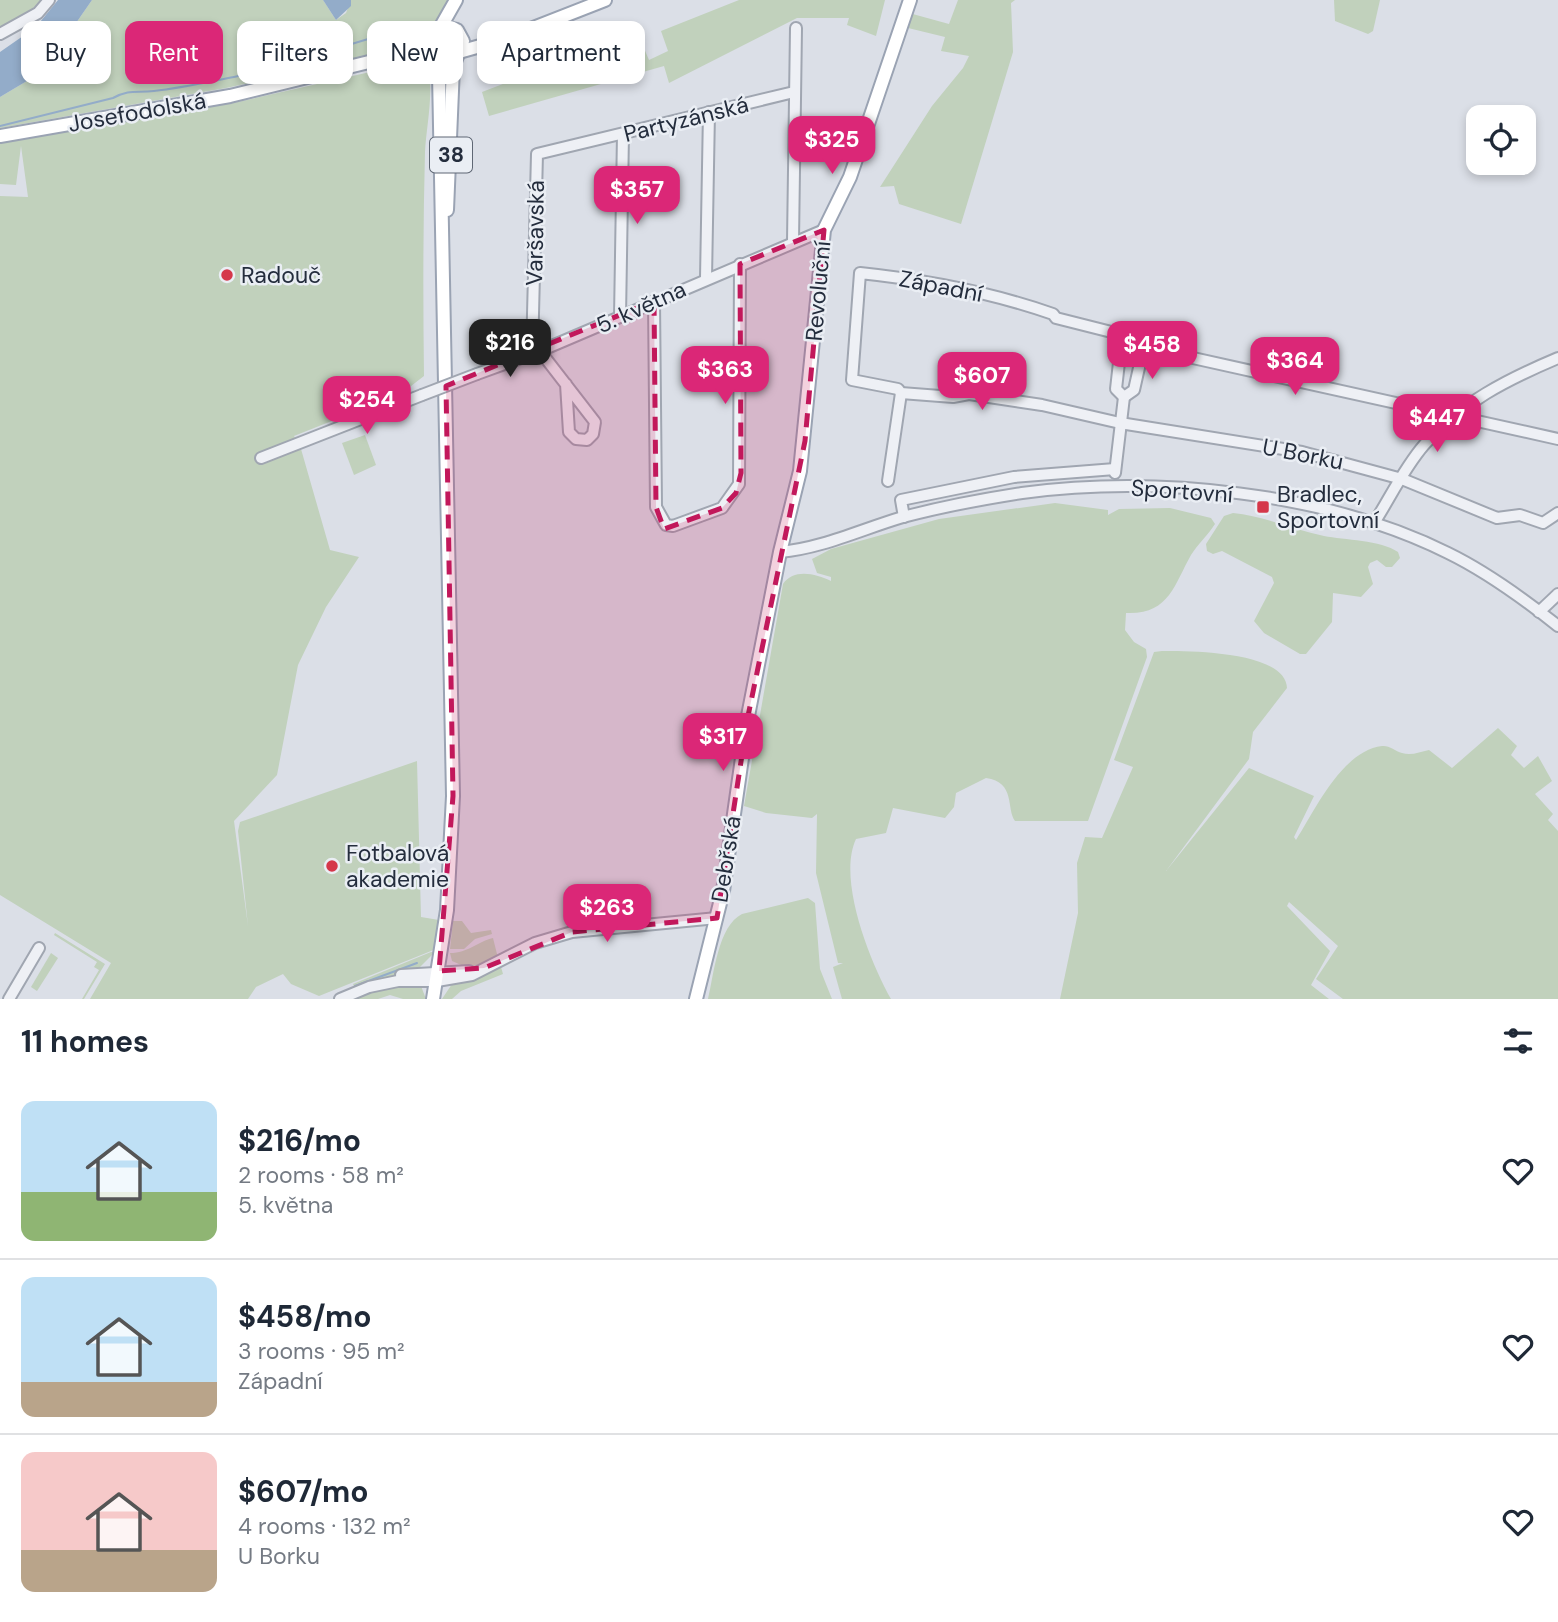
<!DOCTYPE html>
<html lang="en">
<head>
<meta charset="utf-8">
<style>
  :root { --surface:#fff; --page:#f6f6f7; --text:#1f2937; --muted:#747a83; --line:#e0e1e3; --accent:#db2777 }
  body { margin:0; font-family:"DM Sans",sans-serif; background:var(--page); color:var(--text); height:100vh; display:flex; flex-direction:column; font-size:26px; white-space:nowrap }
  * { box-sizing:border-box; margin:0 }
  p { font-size:23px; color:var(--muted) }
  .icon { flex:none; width:38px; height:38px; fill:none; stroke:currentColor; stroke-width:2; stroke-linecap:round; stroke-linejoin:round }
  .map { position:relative; height:999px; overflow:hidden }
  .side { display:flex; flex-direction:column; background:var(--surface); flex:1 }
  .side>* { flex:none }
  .banner { position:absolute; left:21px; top:21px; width:700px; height:63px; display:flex; gap:14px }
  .buttons { position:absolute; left:1466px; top:105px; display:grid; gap:14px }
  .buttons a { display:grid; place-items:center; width:70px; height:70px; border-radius:14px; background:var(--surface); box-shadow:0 4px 10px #0003; font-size:35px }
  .price { position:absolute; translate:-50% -60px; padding:0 16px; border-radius:14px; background:var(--accent); color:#fff; font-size:23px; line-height:46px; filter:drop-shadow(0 2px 4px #0008) }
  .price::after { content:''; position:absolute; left:50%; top:42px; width:21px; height:16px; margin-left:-10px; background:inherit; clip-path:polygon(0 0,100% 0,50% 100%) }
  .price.current { background:#222; color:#fff }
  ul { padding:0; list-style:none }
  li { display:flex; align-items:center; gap:21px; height:175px; padding:0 21px }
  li+li { border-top:2px solid var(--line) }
  li span { display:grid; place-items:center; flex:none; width:196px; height:140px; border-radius:14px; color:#555 }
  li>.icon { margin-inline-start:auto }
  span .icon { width:84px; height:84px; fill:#fffc; stroke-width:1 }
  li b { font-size:30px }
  h2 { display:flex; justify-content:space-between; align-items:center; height:84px; padding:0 21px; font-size:30px }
  .tag { padding:0 24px; border-radius:14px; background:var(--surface); box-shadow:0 4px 10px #0003; font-size:24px; line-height:63px }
  .tag.current { background:var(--accent); color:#fff }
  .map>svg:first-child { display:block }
  .green { fill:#c1d1bc }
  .water { fill:#93acc9 }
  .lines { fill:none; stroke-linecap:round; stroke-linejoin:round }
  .stream { stroke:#93acc9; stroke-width:2 }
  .minor-casing { stroke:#a0a6b1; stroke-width:14 }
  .major-casing { stroke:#9aa3b3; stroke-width:16 }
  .minor { stroke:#eef0f5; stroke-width:10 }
  .major { stroke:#fff; stroke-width:12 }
  .minor-bridge-casing { stroke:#a0a6b1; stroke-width:14; stroke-linecap:butt }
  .minor-bridge { stroke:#eef0f5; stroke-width:10 }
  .marked { fill:#c2185b; fill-opacity:0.2; stroke:#c2185b; stroke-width:5; stroke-dasharray:14 9; stroke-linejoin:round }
  .poi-dot { fill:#d5374a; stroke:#eaeef4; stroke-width:2.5 }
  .labels { text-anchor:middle; stroke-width:5; stroke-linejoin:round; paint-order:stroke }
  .shield { fill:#eaeef4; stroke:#5f6774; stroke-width:2 }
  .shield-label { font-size:21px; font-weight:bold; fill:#242d3d }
  .street-label { font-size:23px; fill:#242d3d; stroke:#eaeef4 }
  .poi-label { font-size:23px; fill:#242d3d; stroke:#eaeef4; text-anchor:start }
</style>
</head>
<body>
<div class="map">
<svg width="1558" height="999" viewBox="0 0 1558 999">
  <rect width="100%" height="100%" fill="#dbdfe7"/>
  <g class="green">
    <path d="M 0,0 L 45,0 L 36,10 L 0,29 Z"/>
    <path d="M 92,0 L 323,0 L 336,20 L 346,13 L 351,0 L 447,0 L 436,25 L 422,36 L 375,56 L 226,88 L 0,128 L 0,97 L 42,72 Z"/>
    <path d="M 739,0 L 885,0 L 876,36 L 847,25 L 849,18 L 797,18 L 669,83 L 664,66 L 489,116 L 482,92 L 558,63 L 562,70 L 640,39 L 649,60 L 668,51 L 661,31 Z"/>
    <path d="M 958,0 L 1015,0 L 1011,3 L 1013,52 L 961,224 L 899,204 L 894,186 L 880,187 L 932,106 L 963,68 L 969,56 L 941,51 L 945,37 L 904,27 L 909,13 L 949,24 Z"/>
    <path d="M 1334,0 L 1380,0 L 1373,31 L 1368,34 L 1335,21 Z"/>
    <path d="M 410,63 L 427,67 C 435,87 426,128 425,152 C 423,227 423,301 424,376 L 402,393 L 294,436 L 301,449 L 330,550 L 359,557 L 326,607 L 298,665 L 277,775 L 234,821 L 248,926 L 238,831 L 240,822 L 417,761 L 421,917 L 439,920 L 436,949 L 319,996 L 291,984 L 283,974 L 256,987 L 248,999 L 90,999 L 111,963 L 0,895 L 0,196 L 28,197 L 21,146 L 16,185 L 0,184 L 0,143 L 238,102 Z"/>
    <path d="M 365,435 L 376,465 L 354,475 L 342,443 Z"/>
    <path d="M 1055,503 L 1108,510 L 1108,515 L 1119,509 L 1170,508 L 1211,518 L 1215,524 C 1208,535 1198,544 1191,555 C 1174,585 1169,615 1126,613 L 1125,630 L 1134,642 L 1146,649 L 1147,657 L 1088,821 L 1015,821 C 1006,809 1016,782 986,778 L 956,793 L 954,807 L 945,818 L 893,808 L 886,833 L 856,839 C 837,879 870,962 891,999 L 842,999 L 833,967 L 843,963 L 838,963 L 816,873 L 817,814 L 812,818 L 766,813 L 744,806 L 783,584 C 794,568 816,574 831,581 L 831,577 L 817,573 L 812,559 L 831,549 L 939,519 Z"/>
    <path d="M 1233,513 C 1264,516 1294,530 1324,536 C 1344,540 1381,540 1398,552 L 1400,558 L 1392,567 L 1386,567 L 1377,560 L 1370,563 L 1368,567 L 1373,584 L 1361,597 L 1333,593 L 1332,622 L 1306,654 L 1300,654 L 1264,633 L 1254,621 L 1274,583 L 1272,577 L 1222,551 L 1213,554 L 1207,551 L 1206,544 L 1224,516 Z"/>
    <path d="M 1162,651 C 1189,651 1286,651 1287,688 L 1253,732 L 1249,759 L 1166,871 L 1249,768 L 1314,796 L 1294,837 L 1296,840 C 1315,810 1342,751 1382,746 C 1389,745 1395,751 1402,753 C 1411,756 1420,752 1429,750 L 1452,768 L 1498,728 L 1517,746 L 1511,755 L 1524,768 L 1538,756 L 1552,781 L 1535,794 L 1553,814 L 1548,820 L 1558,831 L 1558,999 L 1343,999 L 1316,979 L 1338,946 L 1289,902 L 1287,906 L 1330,951 L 1311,985 L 1329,999 L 1060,999 L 1078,913 L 1077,863 L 1085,837 L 1102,838 L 1133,767 L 1114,760 L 1154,652 Z"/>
    <path d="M 808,898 L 815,903 L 820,969 L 832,999 L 708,999 C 714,974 718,926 742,914 Z"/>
    <path d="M 453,921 L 462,921 L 471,933 L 491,930 L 492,934 L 475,939 L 464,949 L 450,949 Z"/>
    <path d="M 55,933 L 105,964 L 84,999 L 82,999 L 99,970 L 94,967 L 97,962 L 54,935 Z"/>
    <path d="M 493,938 L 498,958 L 468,968 L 452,961 L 450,953 C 468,953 477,942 493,938 Z"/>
    <path d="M 431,952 L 435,952 L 419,968 L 355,988 L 353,984 Z"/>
    <path d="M 51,953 L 58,958 L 37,991 L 31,987 Z"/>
    <path d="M 501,967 L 503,974 L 461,991 L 452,999 L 442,999 L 452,984 Z"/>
    <path d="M 387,986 L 421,986 L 426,999 L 403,999 L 390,995 L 378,999 L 350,999 Z"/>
  </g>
  <g class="water">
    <path d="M 58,0 L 92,0 L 42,72 L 0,97 L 0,52 L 36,27 Z"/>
    <path d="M 323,0 L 351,0 L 351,6 L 336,20 Z"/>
  </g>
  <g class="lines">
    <g class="stream">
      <path d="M 0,126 L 113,98 C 130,89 136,93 154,91 C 181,88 208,82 234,77 C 300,63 362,38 427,23"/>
      <path d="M 355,986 L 417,963"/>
    </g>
    <defs>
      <g id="minor">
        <path d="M 0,34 L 38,13 L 49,0"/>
        <path d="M 793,241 L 796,28"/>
        <path d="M 706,278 L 709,112"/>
        <path d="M 654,301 L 656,507 L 666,525 L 673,526 L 722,508 L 739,484 L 740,264"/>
        <path d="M 620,317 L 623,134"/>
        <path d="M 1122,336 L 1116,389 L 1124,397"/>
        <path d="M 540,351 L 595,422 L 593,434 L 587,440 L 576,439 L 569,432 L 566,384"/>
        <path d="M 532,354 L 537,154 L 794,92"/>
        <path d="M 477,374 L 540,351 L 824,230"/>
        <path d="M 1124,397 L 1134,390 L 1145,341"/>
        <path d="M 1558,439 L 1166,352 L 1159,344 L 1056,318 L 1053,314 C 990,292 927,280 860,273 L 852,380 L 898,389 L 901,393 L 953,397 L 969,394 L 1042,405 L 1120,423 L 1302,452 L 1402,479 L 1497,518 L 1520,515 L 1543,523 L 1558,513"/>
        <path d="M 261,458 L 422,395"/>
        <path d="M 1115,473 L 1124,397"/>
        <path d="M 888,481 L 901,393"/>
        <path d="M 904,517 L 901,500 L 1014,477 L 1115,469"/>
        <path d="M 1374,523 C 1390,498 1404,468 1424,445 C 1460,403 1508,379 1558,358"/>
        <path d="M 780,552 C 823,548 862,529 903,517 C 941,507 983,499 1022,493 C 1156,475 1326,492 1448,553 C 1487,572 1524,599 1558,626"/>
        <path d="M 1539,612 L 1558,594"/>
        <path d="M 401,975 L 469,971"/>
        <path d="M 9,999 L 39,948"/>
        <path d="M 340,999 L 369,987 L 398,981 L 437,981 L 472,975 L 535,943 L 572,932 L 717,918"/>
      </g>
      <g id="major">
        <path d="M 439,30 L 456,0"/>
        <path d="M 459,52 L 505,39 L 605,0"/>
        <path d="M 406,54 C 423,51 436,56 439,74 L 453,796 L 447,910 L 433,999"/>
        <path d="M 440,56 L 434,46 L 435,35 L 444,27 L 457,30 L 463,41 L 453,67 L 447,210"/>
        <path d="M 0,136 L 230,96 L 418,50 L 437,50"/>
        <path d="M 696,999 L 723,891 L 748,716 L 780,552 L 800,471 L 824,230 L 850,177 L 910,0"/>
      </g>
    </defs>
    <use href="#minor" class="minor-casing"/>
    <use href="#major" class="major-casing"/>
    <use href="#minor" class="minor"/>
    <use href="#major" class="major"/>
    <defs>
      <path id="minor-bridge" d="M 422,395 L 477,374"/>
    </defs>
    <use href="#minor-bridge" class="minor-bridge-casing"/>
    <use href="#minor-bridge" class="minor-bridge"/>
  </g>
  <path class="marked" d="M 824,230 L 805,441 L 748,716 L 717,918 L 572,932 L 484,968 L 439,971 L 453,796 L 446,386 L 654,301 L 656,507 L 664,529 L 722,508 L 736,493 L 741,473 L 740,264 Z"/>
  <g class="poi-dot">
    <circle cx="227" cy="275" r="7"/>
    <rect x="1256" y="500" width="14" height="14" rx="3.5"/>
    <circle cx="332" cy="866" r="7"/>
  </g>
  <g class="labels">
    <rect class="shield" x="430" y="137.5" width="42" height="35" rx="5"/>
    <g class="shield-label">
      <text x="451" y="162">38</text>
    </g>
    <g class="street-label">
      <text transform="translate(137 112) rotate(-10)" y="8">Josefodolská</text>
      <text transform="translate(686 119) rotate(-14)" y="8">Partyzánská</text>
      <text transform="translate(535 233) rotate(-89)" y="8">Varšavská</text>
      <text transform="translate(941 286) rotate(11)" y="8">Západní</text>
      <text transform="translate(818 291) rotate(-85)" y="8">Revoluční</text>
      <text transform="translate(641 307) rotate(-24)" y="8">5. května</text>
      <text transform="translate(1303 454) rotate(11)" y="8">U Borku</text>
      <text transform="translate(1182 491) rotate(4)" y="8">Sportovní</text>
      <text transform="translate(726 859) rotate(-81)" y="8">Debřská</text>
    </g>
    <g class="poi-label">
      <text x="241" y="283">Radouč</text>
      <text x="1277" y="502">Bradlec,<tspan x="1277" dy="26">Sportovní</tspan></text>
      <text x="346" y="861">Fotbalová<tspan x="346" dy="26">akademie</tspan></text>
    </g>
  </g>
</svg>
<div class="buttons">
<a><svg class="icon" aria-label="locate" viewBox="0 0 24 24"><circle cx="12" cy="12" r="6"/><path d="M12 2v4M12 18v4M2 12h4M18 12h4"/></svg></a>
</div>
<b class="price" style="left:832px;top:176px">$325</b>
<b class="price" style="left:637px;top:226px">$357</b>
<b class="price current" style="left:510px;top:379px">$216</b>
<b class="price" style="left:1152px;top:381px">$458</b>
<b class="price" style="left:1295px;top:397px">$364</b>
<b class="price" style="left:725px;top:406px">$363</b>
<b class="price" style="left:982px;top:412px">$607</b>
<b class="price" style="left:367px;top:436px">$254</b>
<b class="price" style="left:1437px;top:454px">$447</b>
<b class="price" style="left:723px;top:773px">$317</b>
<b class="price" style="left:607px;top:944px">$263</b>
<div class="banner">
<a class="tag">Buy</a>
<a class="tag current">Rent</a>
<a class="tag">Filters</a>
<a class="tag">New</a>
<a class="tag">Apartment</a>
</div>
</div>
<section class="side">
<h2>11 homes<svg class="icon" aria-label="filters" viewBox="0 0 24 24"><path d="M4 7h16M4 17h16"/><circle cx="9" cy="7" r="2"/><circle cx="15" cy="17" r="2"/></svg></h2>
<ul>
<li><span style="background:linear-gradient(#bfe0f5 65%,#8fb573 0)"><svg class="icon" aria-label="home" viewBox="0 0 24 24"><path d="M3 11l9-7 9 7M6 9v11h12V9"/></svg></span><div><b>$216/mo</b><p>2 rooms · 58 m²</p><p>5. května</p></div><svg class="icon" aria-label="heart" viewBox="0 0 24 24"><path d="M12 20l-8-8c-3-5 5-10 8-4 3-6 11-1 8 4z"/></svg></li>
<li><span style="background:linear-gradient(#bfe0f5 75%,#b9a48a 0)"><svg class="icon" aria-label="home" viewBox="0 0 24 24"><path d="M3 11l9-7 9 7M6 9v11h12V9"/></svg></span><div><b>$458/mo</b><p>3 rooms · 95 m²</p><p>Západní</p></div><svg class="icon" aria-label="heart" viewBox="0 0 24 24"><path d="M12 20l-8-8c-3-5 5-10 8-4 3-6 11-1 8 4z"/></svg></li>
<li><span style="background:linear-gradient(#f6c9c9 70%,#b9a48a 0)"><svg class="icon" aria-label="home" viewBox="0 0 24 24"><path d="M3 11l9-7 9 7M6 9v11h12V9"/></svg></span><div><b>$607/mo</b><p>4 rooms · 132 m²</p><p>U Borku</p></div><svg class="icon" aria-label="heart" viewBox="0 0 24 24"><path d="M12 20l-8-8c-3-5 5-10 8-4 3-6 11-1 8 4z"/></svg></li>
</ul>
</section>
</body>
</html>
